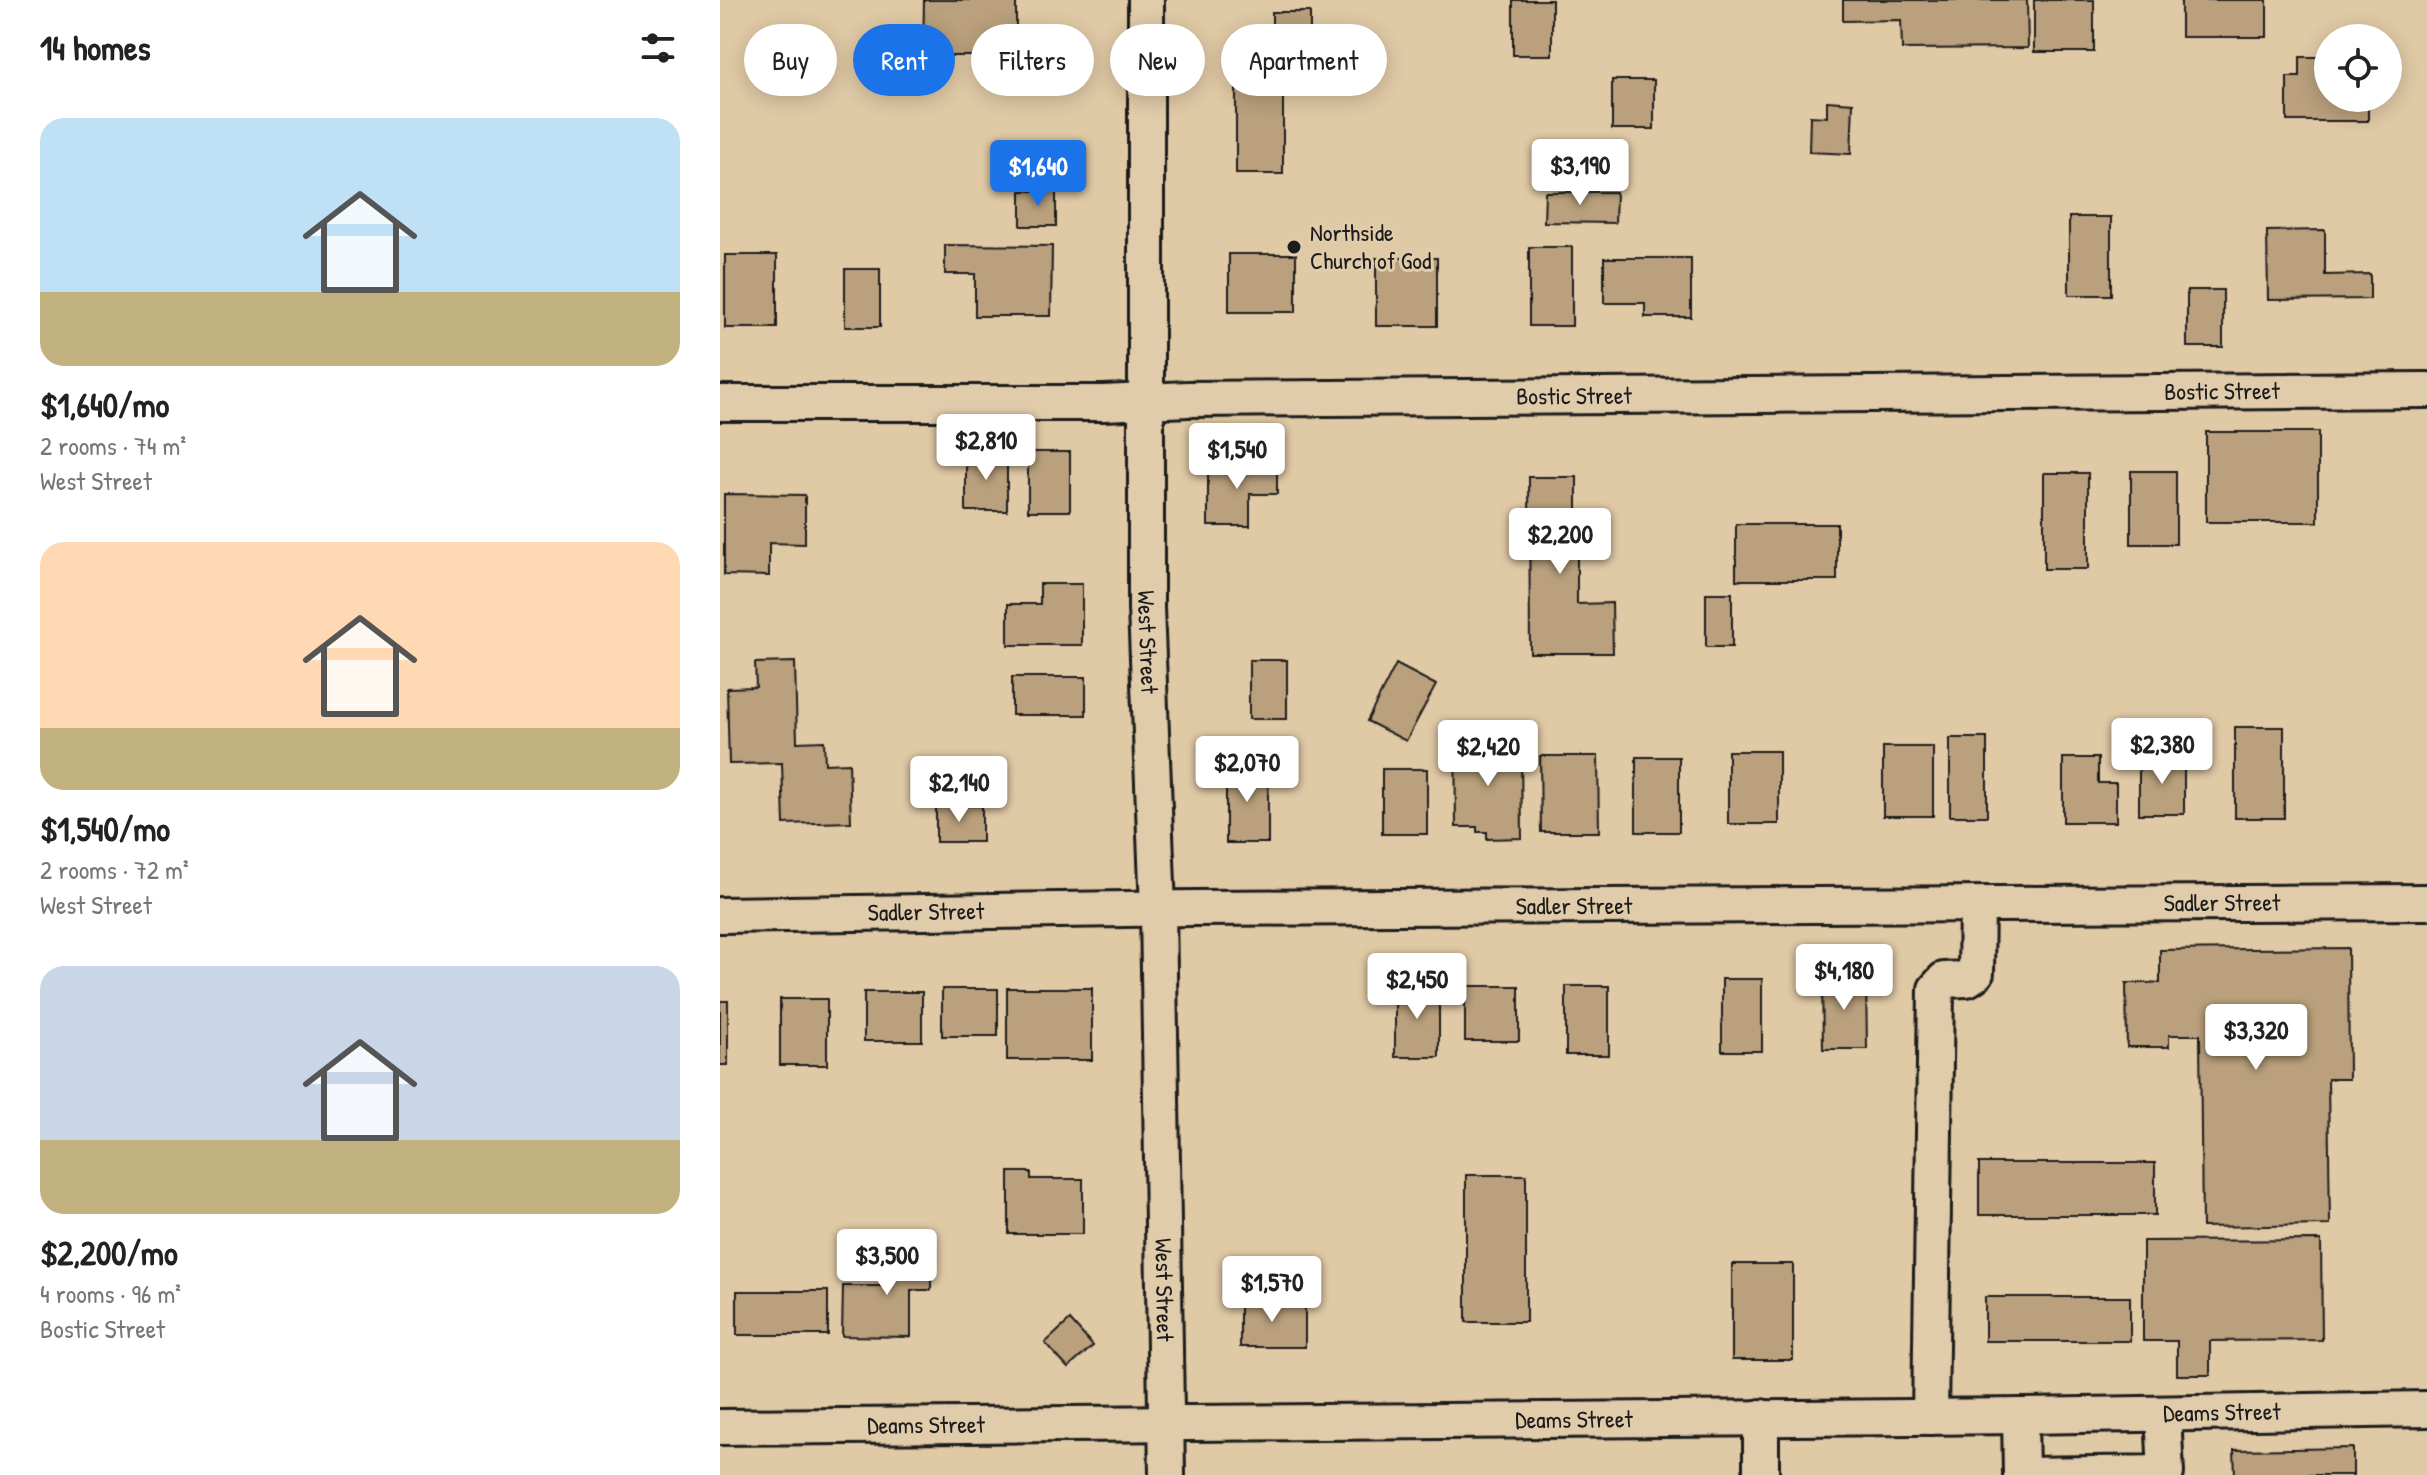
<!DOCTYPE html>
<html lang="en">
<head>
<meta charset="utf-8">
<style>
  :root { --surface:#fff; --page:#f2f2f2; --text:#222; --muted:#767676; --accent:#1a73e8 }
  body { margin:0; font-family:"Patrick Hand",sans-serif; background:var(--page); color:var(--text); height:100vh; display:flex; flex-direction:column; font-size:30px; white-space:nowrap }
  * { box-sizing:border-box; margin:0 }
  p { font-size:26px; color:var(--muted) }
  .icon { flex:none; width:44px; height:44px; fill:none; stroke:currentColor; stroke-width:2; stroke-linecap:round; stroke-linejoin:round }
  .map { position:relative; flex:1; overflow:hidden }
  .side { display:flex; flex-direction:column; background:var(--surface); width:720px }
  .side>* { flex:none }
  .top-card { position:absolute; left:24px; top:24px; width:760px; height:72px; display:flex; gap:16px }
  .tools { position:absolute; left:1594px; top:24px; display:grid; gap:16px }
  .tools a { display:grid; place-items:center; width:88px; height:88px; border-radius:50%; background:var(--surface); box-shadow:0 4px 20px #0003; font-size:40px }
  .price { position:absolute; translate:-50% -68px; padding:0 18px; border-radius:8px; background:#fff; color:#222; font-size:26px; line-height:52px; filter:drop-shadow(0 2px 4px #0008) }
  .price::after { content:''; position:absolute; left:50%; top:48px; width:24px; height:18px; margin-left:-12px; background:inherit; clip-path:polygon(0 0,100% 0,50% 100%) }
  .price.on { background:var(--accent); color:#fff }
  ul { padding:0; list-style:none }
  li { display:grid; align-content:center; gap:16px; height:424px; padding:0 40px }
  li span { display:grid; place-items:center; height:248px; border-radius:24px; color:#555 }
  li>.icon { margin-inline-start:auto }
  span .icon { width:144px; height:144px; fill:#fffc; stroke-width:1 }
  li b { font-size:34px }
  h2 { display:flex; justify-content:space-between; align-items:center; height:96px; padding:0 40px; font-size:34px }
  .tag { padding:0 28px; border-radius:36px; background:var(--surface); box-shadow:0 4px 20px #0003; font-size:28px; line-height:72px }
  .tag.on { background:var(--accent); color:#fff }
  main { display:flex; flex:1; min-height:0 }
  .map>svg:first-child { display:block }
  .building { fill:#baa07b; stroke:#1c1c1c; stroke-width:2 }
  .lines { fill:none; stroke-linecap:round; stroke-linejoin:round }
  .minor-casing { stroke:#1c1c1c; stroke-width:40 }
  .minor { stroke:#e0cbaa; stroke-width:34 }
  .poi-dot { fill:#1c1c1c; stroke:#e0cbaa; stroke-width:3 }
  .labels { text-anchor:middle; stroke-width:6; stroke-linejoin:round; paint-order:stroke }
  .poi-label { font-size:24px; fill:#1c1c1c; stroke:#e0cbaa; text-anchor:start }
  .street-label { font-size:24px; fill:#1c1c1c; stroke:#e0cbaa }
</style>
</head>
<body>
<main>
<section class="side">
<h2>14 homes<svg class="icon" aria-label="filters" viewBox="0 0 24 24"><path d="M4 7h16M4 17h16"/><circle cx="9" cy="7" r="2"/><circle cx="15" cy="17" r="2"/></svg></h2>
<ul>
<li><span style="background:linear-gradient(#bfe0f5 70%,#c2b280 0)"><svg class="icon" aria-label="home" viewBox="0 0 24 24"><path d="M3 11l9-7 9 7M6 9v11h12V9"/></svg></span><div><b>$1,640/mo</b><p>2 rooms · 74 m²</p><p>West Street</p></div></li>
<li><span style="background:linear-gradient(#ffd9b3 75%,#c2b280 0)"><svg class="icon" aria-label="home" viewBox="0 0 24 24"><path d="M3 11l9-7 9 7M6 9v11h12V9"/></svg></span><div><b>$1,540/mo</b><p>2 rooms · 72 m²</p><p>West Street</p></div></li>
<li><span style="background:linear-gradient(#c9d6e8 70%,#c2b280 0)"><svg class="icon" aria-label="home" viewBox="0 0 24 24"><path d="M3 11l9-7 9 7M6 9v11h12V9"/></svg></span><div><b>$2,200/mo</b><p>4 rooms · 96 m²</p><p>Bostic Street</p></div></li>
</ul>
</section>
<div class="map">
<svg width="1707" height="1475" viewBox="0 0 1707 1475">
  <rect width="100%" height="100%" fill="#e0c9a5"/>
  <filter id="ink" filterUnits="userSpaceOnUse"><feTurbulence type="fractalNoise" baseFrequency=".0125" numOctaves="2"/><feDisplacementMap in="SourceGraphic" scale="16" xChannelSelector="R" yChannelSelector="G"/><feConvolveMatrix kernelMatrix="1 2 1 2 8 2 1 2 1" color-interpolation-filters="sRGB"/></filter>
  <g filter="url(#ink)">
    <g class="building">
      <path d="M 204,0 L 296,0 L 296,56 L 203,56 Z"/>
      <rect x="793" y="0" width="39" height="55"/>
      <path d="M 1123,0 L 1307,0 L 1308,48 L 1182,49 L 1181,20 L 1123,21 Z"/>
      <rect x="1314" y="0" width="60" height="52"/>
      <rect x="1461" y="0" width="86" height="37"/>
      <rect x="552" y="12" width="38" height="34"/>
      <path d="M 1580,57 L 1608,57 L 1608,98 L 1648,98 L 1648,121 L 1567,121 L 1567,77 L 1580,77 Z"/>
      <rect x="516" y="75" width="47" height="99"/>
      <rect x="892" y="80" width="42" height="49"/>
      <path d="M 1107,101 L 1133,103 L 1131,154 L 1089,152 L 1090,116 L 1107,117 Z"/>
      <rect x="301" y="191" width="35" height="35"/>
      <path d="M 825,192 L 896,192 L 895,223 L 824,222 Z"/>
      <rect x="1349" y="217" width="42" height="78"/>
      <path d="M 1605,230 L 1605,275 L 1650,274 L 1650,299 L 1548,300 L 1547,231 Z"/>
      <path d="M 225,245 L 332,246 L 331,316 L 255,316 L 255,274 L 225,274 Z"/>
      <rect x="809" y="247" width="43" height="79"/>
      <rect x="509" y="254" width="67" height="58"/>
      <rect x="5" y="255" width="52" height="73"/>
      <rect x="656" y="258" width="61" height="68"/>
      <path d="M 884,258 L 971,258 L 971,317 L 925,317 L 925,303 L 884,303 Z"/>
      <rect x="125" y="269" width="35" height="58"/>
      <rect x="1467" y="290" width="36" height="57"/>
      <rect x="1486" y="432" width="112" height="90"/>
      <rect x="308" y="452" width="42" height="59"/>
      <rect x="246" y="454" width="41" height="57"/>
      <path d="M 488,463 L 557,463 L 557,494 L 530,494 L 530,526 L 488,526 Z"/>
      <rect x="1411" y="471" width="45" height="73"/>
      <rect x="1324" y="473" width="44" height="96"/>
      <path d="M 809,477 L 857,477 L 857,604 L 892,603 L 893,653 L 810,653 Z"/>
      <path d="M 4,494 L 85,495 L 85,544 L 49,543 L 49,576 L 4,575 Z"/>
      <rect x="1016" y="524" width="101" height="56"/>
      <path d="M 320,584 L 362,584 L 362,645 L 288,645 L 288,604 L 320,604 Z"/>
      <rect x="986" y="593" width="26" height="54"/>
      <rect x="529" y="660" width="38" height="59"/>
      <path d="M 75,662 L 77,742 L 104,741 L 105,764 L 129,763 L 131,822 L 64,824 L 62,763 L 9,764 L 7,688 L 36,687 L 35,663 Z"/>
      <path d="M 676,664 L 716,685 L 686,741 L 647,721 Z"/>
      <rect x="292" y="677" width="74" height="38"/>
      <rect x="1515" y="727" width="49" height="91"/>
      <path d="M 735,731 L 765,731 L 766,753 L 801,752 L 802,838 L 767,839 L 767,832 L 757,832 L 757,827 L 736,827 Z"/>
      <rect x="1230" y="738" width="37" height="78"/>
      <rect x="1163" y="747" width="50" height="69"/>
      <rect x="1008" y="751" width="51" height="73"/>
      <path d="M 820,756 L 878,756 L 879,832 L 821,832 Z"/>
      <rect x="916" y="757" width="43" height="75"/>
      <rect x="1419" y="757" width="45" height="57"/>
      <path d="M 1343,758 L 1378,758 L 1378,783 L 1396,783 L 1396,822 L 1343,822 Z"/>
      <rect x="506" y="764" width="42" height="79"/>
      <rect x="662" y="769" width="45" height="65"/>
      <rect x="216" y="806" width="46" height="36"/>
      <path d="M 1628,948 L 1629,1079 L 1608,1079 L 1610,1225 L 1482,1227 L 1480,1035 L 1449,1035 L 1449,1047 L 1407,1047 L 1406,983 L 1440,983 L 1440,950 Z"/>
      <path d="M 1102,976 L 1146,976 L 1147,1049 L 1103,1049 Z"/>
      <rect x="1002" y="979" width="40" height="72"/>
      <rect x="675" y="985" width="44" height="72"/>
      <rect x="745" y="986" width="54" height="55"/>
      <rect x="846" y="986" width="43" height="69"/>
      <rect x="287" y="988" width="85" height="72"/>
      <rect x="222" y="989" width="56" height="47"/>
      <rect x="144" y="992" width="58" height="49"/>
      <rect x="60" y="999" width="47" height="66"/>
      <rect x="0" y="1001" width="8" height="64"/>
      <rect x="1259" y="1163" width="176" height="52"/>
      <path d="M 289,1172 L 311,1172 L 311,1179 L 363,1179 L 363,1234 L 289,1234 Z"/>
      <rect x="746" y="1175" width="60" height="147"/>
      <path d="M 1601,1240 L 1602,1340 L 1490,1341 L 1490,1375 L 1457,1375 L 1457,1341 L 1423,1341 L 1423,1241 Z"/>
      <path d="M 162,1252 L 211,1252 L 211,1290 L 191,1290 L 191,1337 L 122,1336 L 123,1286 L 162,1286 Z"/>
      <rect x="1012" y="1264" width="61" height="96"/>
      <rect x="17" y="1291" width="91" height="44"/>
      <rect x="1265" y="1297" width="145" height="44"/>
      <rect x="520" y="1302" width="65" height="45"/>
      <path d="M 350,1320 L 373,1346 L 348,1368 L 325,1343 Z"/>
      <path d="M 1633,1448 L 1633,1475 L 1515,1475 L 1514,1450 Z"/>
    </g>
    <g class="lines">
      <defs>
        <g id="minor">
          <path id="s1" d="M 426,0 L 426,608 L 438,909 L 447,1475"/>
          <path id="s2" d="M 0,403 L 384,403 L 468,399 L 1707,390"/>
          <path id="s3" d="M 0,915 L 474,908 L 1707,902"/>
          <path d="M 1300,1416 L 1301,1475"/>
          <path d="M 1041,1417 L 1041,1475"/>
          <path d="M 1210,1417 L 1216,989 L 1224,980 L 1247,979 L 1256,973 L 1257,905"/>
          <path id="s4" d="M 0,1427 L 1305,1416 L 1707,1409"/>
          <path d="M 1301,1475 L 1446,1473 L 1443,1414"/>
        </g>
      </defs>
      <use href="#minor" class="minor-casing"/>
      <use href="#minor" class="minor"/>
    </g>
  </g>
  <circle class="poi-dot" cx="574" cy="247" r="8"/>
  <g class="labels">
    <g class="poi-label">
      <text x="590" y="241">Northside<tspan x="590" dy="28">Church of God</tspan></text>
    </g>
    <g class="street-label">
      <text dy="8" stroke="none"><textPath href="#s2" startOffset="1502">Bostic Street</textPath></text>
      <text dy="8" stroke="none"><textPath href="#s2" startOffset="854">Bostic Street</textPath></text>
      <text dy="8" stroke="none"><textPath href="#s1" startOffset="642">West Street</textPath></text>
      <text dy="8" stroke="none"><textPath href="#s3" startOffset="1502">Sadler Street</textPath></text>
      <text dy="8" stroke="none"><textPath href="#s3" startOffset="854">Sadler Street</textPath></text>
      <text dy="8" stroke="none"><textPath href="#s3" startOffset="206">Sadler Street</textPath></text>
      <text dy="8" stroke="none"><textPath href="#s1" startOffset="1290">West Street</textPath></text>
      <text dy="8" stroke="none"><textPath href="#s4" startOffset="1502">Deams Street</textPath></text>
      <text dy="8" stroke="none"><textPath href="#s4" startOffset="854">Deams Street</textPath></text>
      <text dy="8" stroke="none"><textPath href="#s4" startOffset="206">Deams Street</textPath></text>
    </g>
  </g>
</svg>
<div class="tools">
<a><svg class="icon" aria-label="locate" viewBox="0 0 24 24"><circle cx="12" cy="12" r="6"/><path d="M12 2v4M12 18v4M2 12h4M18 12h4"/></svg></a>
</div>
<b class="price" style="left:860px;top:207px">$3,190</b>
<b class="price on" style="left:318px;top:208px">$1,640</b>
<b class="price" style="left:266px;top:482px">$2,810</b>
<b class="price" style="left:517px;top:491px">$1,540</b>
<b class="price" style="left:840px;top:576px">$2,200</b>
<b class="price" style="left:1442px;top:786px">$2,380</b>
<b class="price" style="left:768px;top:788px">$2,420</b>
<b class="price" style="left:527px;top:804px">$2,070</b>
<b class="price" style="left:239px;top:824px">$2,140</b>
<b class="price" style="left:1124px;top:1012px">$4,180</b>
<b class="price" style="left:697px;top:1021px">$2,450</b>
<b class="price" style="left:1536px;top:1072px">$3,320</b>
<b class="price" style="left:167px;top:1297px">$3,500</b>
<b class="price" style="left:552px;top:1324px">$1,570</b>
<div class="top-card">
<a class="tag">Buy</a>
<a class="tag on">Rent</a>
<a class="tag">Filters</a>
<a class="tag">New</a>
<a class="tag">Apartment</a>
</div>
</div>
</main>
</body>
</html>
